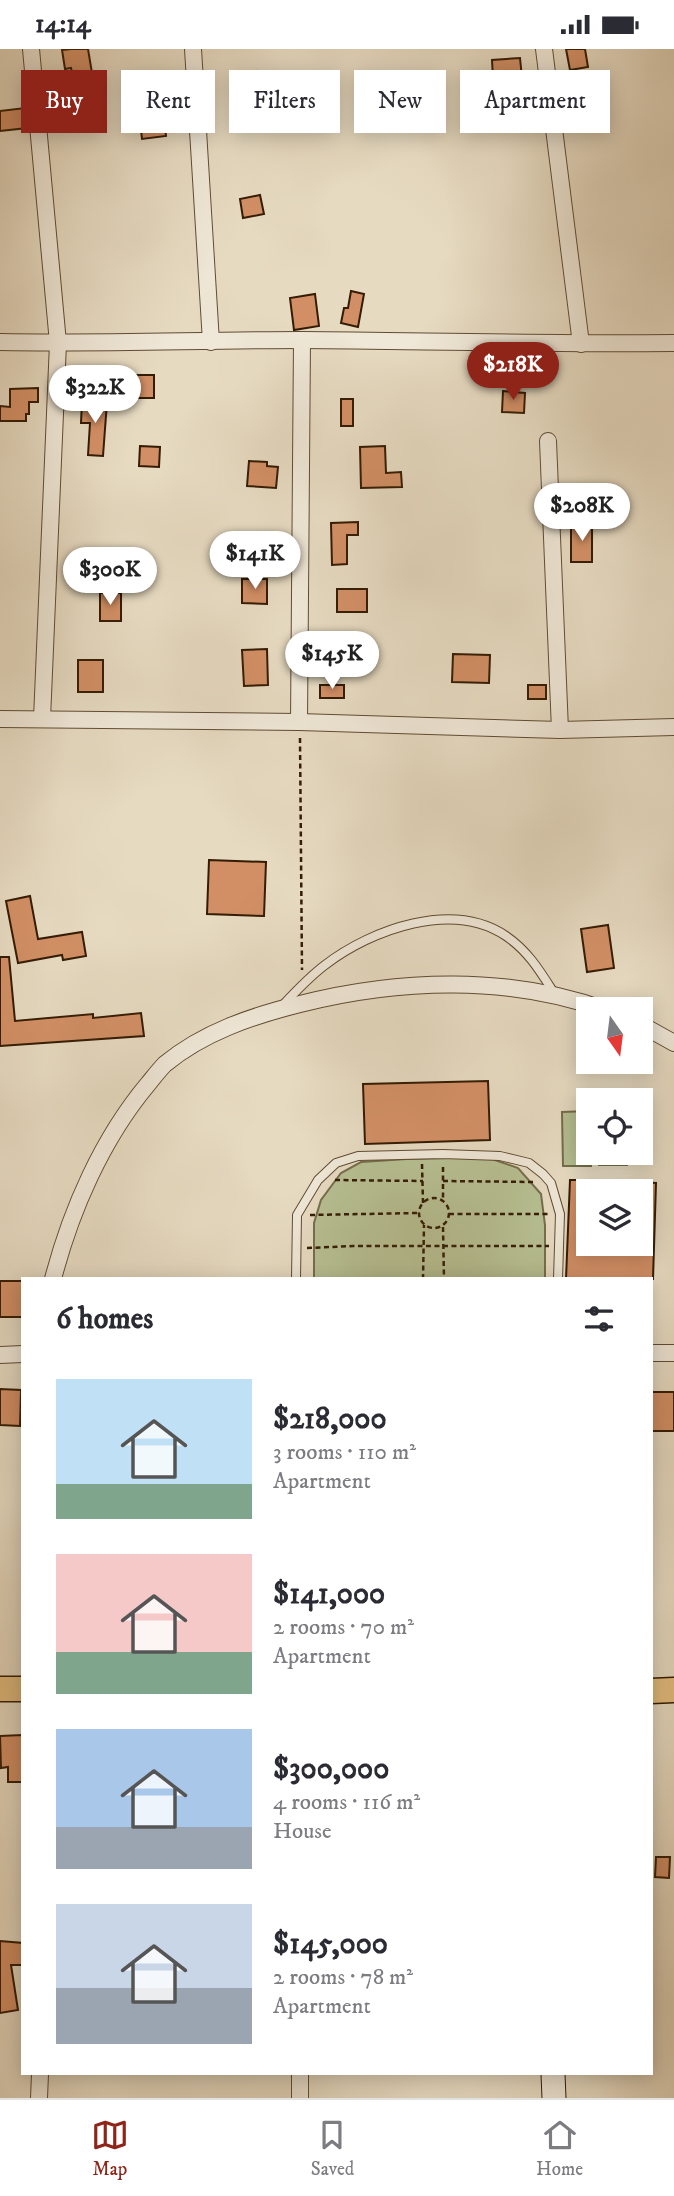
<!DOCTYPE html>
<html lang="en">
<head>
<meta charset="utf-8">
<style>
  :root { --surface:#fff; --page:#f2f2f3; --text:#2b2b33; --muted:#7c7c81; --line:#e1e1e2; --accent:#8f2418 }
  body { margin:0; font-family:"IM FELL DW Pica",serif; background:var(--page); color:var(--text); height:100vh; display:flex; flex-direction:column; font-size:26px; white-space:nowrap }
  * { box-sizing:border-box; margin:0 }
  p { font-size:23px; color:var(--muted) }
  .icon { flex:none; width:38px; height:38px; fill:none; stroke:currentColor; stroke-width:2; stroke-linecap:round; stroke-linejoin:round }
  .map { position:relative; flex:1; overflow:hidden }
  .side { position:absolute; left:21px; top:1228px; width:632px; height:798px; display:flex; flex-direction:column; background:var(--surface); border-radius:0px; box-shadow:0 4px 18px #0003 }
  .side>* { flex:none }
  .banner { position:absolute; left:21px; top:21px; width:634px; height:63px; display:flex; gap:14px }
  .needle { width:46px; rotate:166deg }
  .fabs { position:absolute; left:576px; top:948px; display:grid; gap:14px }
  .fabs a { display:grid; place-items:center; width:77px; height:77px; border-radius:0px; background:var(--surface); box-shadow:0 4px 18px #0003; font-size:35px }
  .price { position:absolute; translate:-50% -60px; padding:0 16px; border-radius:24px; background:#fff; color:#222; font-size:23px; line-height:46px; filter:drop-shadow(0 2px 4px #0008) }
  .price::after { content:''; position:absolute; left:50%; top:42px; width:21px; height:16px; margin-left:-10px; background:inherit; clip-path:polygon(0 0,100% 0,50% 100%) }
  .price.selected { background:var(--accent); color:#fff }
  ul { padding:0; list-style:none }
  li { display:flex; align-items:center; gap:21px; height:175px; padding:0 35px }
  li span { display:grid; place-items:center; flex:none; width:196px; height:140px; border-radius:0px; color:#555 }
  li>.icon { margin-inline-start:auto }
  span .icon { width:84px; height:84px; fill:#fffc; stroke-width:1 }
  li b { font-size:30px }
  h2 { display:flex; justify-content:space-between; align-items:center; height:84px; padding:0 35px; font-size:30px }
  .tag { padding:0 24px; border-radius:0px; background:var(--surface); box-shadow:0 4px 18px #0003; font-size:24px; line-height:63px }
  .tag.selected { background:var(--accent); color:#fff }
  .status { display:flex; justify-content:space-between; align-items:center; height:49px; padding:0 35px; background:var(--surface); direction:ltr }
  .status svg { height:19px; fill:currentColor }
  .tabs { display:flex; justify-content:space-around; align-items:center; height:98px; border-top:2px solid var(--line); background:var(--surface); font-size:19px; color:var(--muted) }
  .tabs a { display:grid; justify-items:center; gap:4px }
  .tabs .selected { color:var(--accent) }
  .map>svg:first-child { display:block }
  .green { fill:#b6bf92; stroke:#756e4b; stroke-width:2 }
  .building { fill:#d28f65; stroke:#341c04; stroke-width:2 }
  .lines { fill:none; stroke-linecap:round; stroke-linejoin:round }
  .lane-casing { stroke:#604c33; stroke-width:10 }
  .street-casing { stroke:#604c33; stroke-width:18 }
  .secondary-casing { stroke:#341c04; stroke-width:25 }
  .primary-casing { stroke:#341c04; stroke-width:27 }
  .path { stroke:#341c04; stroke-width:2.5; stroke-dasharray:5 3.5; stroke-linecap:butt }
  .lane { stroke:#efe7d7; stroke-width:8 }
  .street { stroke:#efe7d7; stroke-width:16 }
  .secondary { stroke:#efe7d7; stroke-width:23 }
  .primary { stroke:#e3bd80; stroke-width:24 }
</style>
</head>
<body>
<div class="status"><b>14:14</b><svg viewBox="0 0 49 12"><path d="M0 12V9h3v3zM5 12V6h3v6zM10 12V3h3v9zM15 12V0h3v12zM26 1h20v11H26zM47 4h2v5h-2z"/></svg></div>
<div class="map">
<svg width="674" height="2049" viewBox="0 0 674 2049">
  <rect width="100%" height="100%" fill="#e6dac1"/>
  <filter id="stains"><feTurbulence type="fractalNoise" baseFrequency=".00286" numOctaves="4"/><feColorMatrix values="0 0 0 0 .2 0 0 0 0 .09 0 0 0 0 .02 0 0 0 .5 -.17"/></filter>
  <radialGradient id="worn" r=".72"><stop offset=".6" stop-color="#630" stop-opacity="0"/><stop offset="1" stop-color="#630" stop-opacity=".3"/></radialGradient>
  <g class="green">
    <path d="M 588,1062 L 588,1104 L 591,1104 L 591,1117 L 563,1117 L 562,1063 Z"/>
    <rect x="599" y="1104" width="28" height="12"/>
    <path d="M 486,1108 L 518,1119 L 541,1145 L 545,1176 L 545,1230 L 314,1230 L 314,1174 L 321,1151 L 341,1124 L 361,1113 L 407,1110 Z"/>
  </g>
  <g class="building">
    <path d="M 71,0 L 88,0 L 92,24 L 73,28 L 71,19 L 65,20 L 62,1 Z"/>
    <path d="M 566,0 L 585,0 L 588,18 L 570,21 Z"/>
    <path d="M 520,9 L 522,29 L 493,30 L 492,11 Z"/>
    <path d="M 257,22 L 262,46 L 238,52 L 232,28 Z"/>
    <path d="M 25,59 L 27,79 L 0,82 L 0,62 Z"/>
    <path d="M 586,64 L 588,78 L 576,80 L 574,66 Z"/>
    <path d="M 164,69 L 166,87 L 142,90 L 140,72 Z"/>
    <path d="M 260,146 L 264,165 L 243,169 L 240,150 Z"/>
    <path d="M 351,242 L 364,245 L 358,278 L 341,274 L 344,259 L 348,259 Z"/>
    <path d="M 315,245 L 319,277 L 294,281 L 290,249 Z"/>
    <rect x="137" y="326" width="17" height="23"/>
    <path d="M 38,339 L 38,353 L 29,353 L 29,365 L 26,365 L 26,372 L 0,372 L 0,357 L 10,358 L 10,340 Z"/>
    <path d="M 503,342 L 525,344 L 524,364 L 502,363 Z"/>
    <rect x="341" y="350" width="12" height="27"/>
    <path d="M 82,352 L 107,353 L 103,407 L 88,406 L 90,374 L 81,374 Z"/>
    <path d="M 140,397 L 160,398 L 159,418 L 139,417 Z"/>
    <path d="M 385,397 L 386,424 L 401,423 L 402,438 L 361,439 L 360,398 Z"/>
    <path d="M 249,412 L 267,413 L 267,417 L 278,418 L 276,439 L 247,437 Z"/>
    <path d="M 358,473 L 358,486 L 347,486 L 347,515 L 332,516 L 331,474 Z"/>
    <rect x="571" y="476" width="21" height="37"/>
    <path d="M 242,530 L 267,530 L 267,555 L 242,554 Z"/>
    <rect x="337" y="540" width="30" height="23"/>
    <rect x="100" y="544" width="21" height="28"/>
    <path d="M 267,600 L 268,636 L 244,637 L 242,601 Z"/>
    <path d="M 453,605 L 490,606 L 489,634 L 452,633 Z"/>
    <rect x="78" y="611" width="25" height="32"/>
    <rect x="320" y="636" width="24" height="13"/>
    <rect x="528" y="636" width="18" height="14"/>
    <path d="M 209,811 L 266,813 L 264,867 L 207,865 Z"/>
    <path d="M 30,847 L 38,890 L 82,883 L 86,907 L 63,911 L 62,906 L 18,914 L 6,852 Z"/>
    <path d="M 608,876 L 614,919 L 587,923 L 581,880 Z"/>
    <path d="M 0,908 L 9,908 L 15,972 L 93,965 L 93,969 L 141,964 L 144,987 L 0,997 Z"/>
    <path d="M 488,1032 L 490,1091 L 365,1095 L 363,1035 Z"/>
    <path d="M 570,1131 L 588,1131 L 588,1195 L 640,1195 L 640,1133 L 656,1134 L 653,1230 L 566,1230 Z"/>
    <rect x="0" y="1232" width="23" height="36"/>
    <path d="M 0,1340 L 21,1341 L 20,1377 L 0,1376 Z"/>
    <rect x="651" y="1343" width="23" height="39"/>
    <path d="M 22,1686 L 23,1733 L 8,1733 L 8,1718 L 1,1719 L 0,1687 Z"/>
    <path d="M 656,1808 L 670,1808 L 669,1829 L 655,1828 Z"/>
    <path d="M 0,1892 L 23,1894 L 23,1916 L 11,1916 L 18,1961 L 0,1964 Z"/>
  </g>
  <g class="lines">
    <defs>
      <g id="lane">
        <path d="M 282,957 C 296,942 309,928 325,916 C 372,880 453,851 506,887 C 528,902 540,922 554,944"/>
        <path d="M 296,1230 L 297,1166 L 318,1131 L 336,1114 L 358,1107 L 443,1105 L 500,1107 L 529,1114 L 543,1125 L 551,1134 L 560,1165 L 558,1230"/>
      </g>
      <g id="street">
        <path d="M 31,0 L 58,294 L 42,670"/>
        <path d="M 193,0 L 211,293"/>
        <path d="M 544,0 L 581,295"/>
        <path d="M 0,293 C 101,295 202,291 302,291 C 426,292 550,295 674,294"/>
        <path d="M 548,392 L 560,681"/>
        <path d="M 0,670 L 299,673 L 560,681 L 674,678"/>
        <path d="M 299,673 L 302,291"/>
        <path d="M 640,975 L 674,994"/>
        <path d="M 53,1230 C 71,1161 102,1090 148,1035 C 153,1029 159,1021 165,1015 C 204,983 252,967 300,955 C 399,930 508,926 605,961"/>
        <path d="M 651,1304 L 674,1304"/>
        <path d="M 0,1306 L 23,1305"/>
        <path d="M 300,2025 L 300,2049"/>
        <path d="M 39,2049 L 40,2025"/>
      </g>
      <path id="secondary" d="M 553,2025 L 554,2049"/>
      <g id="primary">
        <path d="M 0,1640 L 23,1640"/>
        <path d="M 651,1642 L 674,1641"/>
      </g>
    </defs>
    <use href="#lane" class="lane-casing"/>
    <use href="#street" class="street-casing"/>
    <use href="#secondary" class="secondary-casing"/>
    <use href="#primary" class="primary-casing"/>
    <g class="path">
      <path d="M 300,689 L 302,921"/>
      <path d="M 422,1115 L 423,1154"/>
      <path d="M 443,1118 L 443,1153"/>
      <path d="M 335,1131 L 423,1132"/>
      <path d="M 443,1132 L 534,1133"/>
      <circle cx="434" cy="1164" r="15"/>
      <path d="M 449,1165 L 550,1165"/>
      <path d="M 310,1166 L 418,1164"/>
      <path d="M 443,1178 L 444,1230"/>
      <path d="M 307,1199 L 353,1197 L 549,1197"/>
      <path d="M 423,1230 L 424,1176"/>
    </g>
    <use href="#lane" class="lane"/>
    <use href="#street" class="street"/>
    <use href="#secondary" class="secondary"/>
    <use href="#primary" class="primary"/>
  </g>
  <rect width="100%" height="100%" filter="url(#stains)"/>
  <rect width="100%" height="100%" fill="url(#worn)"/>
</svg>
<div class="fabs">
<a><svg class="needle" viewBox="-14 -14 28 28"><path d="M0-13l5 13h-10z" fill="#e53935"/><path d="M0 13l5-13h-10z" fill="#7c7c81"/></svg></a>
<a><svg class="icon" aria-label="locate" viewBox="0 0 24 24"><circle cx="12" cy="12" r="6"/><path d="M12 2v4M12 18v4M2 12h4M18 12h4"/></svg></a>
<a><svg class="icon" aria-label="layers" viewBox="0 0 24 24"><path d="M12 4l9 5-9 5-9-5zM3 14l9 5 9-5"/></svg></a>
</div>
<b class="price selected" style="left:513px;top:353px">$218K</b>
<b class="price" style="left:95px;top:376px">$322K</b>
<b class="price" style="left:582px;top:494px">$208K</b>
<b class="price" style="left:255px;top:542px">$141K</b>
<b class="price" style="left:110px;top:558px">$300K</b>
<b class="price" style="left:332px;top:642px">$145K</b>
<div class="banner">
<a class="tag selected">Buy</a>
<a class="tag">Rent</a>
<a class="tag">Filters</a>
<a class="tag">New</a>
<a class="tag">Apartment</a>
</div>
<section class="side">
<h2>6 homes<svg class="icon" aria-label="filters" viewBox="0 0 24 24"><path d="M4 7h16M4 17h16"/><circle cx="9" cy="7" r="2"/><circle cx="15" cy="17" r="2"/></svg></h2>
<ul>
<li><span style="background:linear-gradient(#bfe0f5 75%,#7fa58c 0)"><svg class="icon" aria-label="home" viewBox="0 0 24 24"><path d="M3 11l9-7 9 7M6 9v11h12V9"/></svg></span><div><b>$218,000</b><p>3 rooms · 110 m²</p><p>Apartment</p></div></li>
<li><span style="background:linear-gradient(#f6c9c9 70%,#7fa58c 0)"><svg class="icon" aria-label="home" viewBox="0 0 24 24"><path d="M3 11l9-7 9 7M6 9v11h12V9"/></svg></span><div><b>$141,000</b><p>2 rooms · 70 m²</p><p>Apartment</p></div></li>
<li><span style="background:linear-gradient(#a9c7e8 70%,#9aa5b1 0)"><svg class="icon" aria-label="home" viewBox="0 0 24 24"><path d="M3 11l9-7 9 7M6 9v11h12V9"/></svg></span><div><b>$300,000</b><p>4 rooms · 116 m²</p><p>House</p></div></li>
<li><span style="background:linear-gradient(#c9d6e8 60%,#9aa5b1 0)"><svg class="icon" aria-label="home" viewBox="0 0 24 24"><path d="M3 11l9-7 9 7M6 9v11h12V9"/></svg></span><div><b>$145,000</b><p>2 rooms · 78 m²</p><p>Apartment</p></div></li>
</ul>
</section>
</div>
<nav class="tabs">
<a class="selected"><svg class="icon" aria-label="map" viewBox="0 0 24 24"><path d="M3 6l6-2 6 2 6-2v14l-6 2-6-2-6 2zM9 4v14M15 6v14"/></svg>Map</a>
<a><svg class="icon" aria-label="saved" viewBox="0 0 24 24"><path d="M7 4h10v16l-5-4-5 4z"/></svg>Saved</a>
<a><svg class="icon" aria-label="home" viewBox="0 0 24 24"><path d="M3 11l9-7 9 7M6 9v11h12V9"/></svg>Home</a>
</nav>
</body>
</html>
